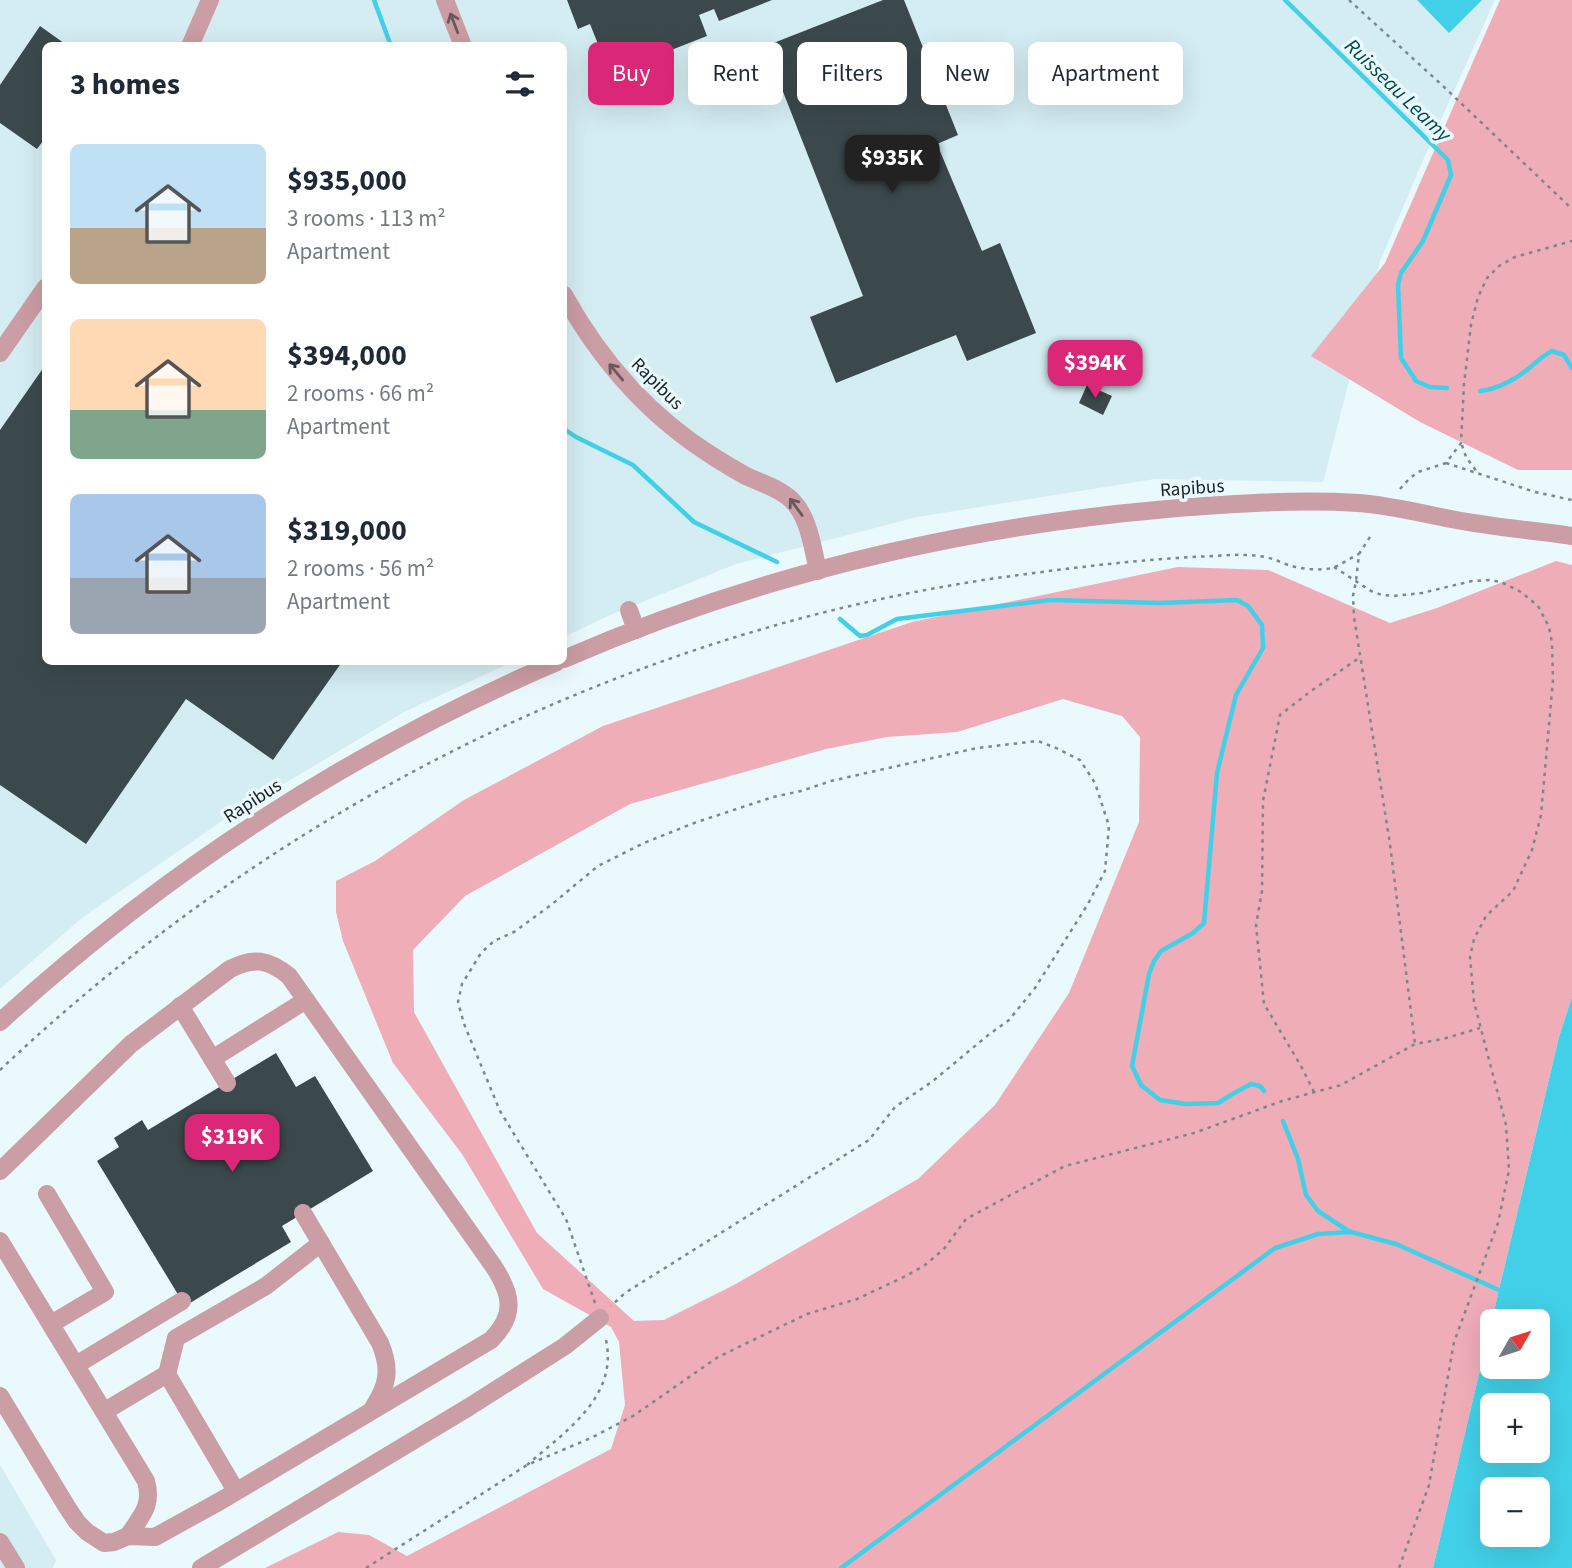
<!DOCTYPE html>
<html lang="en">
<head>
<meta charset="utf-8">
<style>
  :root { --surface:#fff; --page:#f2f2f3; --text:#1f2937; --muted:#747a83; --accent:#db2777 }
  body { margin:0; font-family:"Source Sans 3",sans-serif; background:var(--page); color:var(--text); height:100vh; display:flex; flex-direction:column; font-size:26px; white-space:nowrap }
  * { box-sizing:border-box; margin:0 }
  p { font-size:23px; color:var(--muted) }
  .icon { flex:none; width:38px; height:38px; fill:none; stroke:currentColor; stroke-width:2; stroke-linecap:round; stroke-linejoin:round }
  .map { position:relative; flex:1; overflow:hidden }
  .panel { position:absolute; left:42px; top:42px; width:525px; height:623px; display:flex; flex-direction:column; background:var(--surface); border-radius:10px; box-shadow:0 7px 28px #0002 }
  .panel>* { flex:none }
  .hud { position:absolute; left:588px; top:42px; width:665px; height:63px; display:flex; gap:14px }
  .needle { width:46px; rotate:51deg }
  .buttons { position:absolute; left:1480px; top:1309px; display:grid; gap:14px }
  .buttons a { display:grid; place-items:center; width:70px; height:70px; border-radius:10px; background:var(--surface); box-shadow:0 7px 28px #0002; font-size:35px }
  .price { position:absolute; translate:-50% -60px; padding:0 16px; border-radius:14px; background:var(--accent); color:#fff; font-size:23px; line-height:46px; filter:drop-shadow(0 2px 4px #0008) }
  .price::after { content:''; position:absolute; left:50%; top:42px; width:21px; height:16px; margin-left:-10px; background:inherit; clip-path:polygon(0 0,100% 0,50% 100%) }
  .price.selected { background:#222; color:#fff }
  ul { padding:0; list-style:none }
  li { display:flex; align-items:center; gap:21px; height:175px; padding:0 28px }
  li span { display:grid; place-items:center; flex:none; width:196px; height:140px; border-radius:10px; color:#555 }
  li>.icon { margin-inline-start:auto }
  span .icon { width:84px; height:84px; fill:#fffc; stroke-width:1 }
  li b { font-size:30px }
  h2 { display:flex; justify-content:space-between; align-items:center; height:84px; padding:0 28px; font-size:30px }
  .chip { padding:0 24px; border-radius:10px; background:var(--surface); box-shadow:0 7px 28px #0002; font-size:24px; line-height:63px }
  .chip.selected { background:var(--accent); color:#fff }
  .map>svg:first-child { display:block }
  .built { fill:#d4edf2 }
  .green { fill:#efadb8; fill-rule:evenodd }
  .water { fill:#42d0e8; fill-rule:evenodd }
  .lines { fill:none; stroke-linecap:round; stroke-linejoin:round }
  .stream { stroke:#42d0e8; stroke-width:4.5 }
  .building { fill:#3c494c }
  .path { stroke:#7c8789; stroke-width:2.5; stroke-dasharray:3.5 5; stroke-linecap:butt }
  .minor { stroke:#cb9da4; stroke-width:18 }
  .oneway { stroke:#6a585c }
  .labels { text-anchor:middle; stroke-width:7; stroke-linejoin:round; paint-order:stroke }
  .street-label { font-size:19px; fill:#1a2021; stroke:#e9f9fc }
  .water-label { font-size:21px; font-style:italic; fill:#02444e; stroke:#e9f9fc }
</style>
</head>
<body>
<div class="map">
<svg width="1572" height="1568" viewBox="0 0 1572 1568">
  <rect width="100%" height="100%" fill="#e9f9fc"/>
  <g class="built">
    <path d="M 0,0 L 1495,0 L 1430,144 L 1380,261 L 1323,482 L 1155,479 L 917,517 L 736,564 L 610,615 L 564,637 L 564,46 L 46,46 L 46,662 L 512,662 L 404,712 L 222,821 L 83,917 L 0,989 Z"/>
    <path d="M 0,1465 L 56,1560 L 53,1568 L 0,1568 Z"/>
  </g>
  <g class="green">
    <path d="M 1500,0 L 1572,0 L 1572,470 L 1518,470 L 1420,422 L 1311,356 L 1385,263 Z"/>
    <path d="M 1556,561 L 1572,565 L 1572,997 L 1559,1037 L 1433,1568 L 265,1568 L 338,1532 L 369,1535 L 407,1556 L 611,1449 L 625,1405 L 619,1342 L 611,1327 L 543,1289 L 462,1154 L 393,1063 L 343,941 L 336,912 L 336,881 L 375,861 L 464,800 L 603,726 L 912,622 L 1178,567 L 1268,570 L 1390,623 L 1437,608 ZM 1063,699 L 1122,716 L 1140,737 L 1139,822 L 1069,993 L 995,1105 L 918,1179 L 734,1285 L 664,1320 L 634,1321 L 537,1233 L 414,1012 L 413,950 L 465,896 L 630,804 L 826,749 L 887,737 L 957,732 Z"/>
  </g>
  <g class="water">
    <path d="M 1417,0 L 1482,0 L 1449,33 Z"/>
    <path d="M 1572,997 L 1572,1568 L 1433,1568 L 1559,1037 ZM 1493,1321 L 1538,1321 L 1538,1367 L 1493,1367 ZM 1493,1405 L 1538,1405 L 1538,1451 L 1493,1451 ZM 1493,1489 L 1538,1489 L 1538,1535 L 1493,1535 Z"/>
  </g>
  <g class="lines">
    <g class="stream">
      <path d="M 374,0 L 391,46"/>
      <path d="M 1285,0 L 1448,160 L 1451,175 L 1423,241 L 1401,273 L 1398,285 L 1401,358 L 1416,381 L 1430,387 L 1447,388"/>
      <path d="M 1480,391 C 1497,389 1515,380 1528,369 C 1537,362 1542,356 1552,351 L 1564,355 L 1572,368"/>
      <path d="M 564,429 L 576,437 L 633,465 L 694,522 L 777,562"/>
      <path d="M 840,619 L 860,636 L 867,635 L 897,619 L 1051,600 L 1160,603 L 1237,600 L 1248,606 L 1262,625 L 1263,648 L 1236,695 L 1217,773 L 1204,923 L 1193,933 L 1161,951 L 1154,961 L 1149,974 L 1132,1066 L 1141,1085 L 1160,1100 L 1186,1104 L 1218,1103 L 1236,1092 L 1251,1084 L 1260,1086 L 1264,1091"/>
      <path d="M 1283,1121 L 1298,1159 L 1306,1195 L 1318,1211 L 1350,1232"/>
      <path d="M 841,1568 L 1275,1248 L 1318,1234 L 1351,1232 L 1396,1244 L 1499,1290"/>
    </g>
  </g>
  <g class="building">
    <path d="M 567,0 L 772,0 L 719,21 L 714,9 L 699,15 L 707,36 L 610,74 L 590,24 L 578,29 Z"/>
    <path d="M 883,0 L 904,0 L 958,135 L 937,144 L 982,251 L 1000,243 L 1036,333 L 967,361 L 956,335 L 836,383 L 810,317 L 863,296 L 771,61 L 767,62 L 761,48 Z"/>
    <path d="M 40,26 L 68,46 L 46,46 L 46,137 L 37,149 L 0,123 L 0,85 Z"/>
    <path d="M 46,364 L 46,662 L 342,662 L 273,760 L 186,699 L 86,844 L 0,785 L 0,430 Z"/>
    <path d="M 1087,385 L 1112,396 L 1103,415 L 1079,403 Z"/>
    <path d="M 276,1053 L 296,1087 L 315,1076 L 373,1171 L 282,1226 L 291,1242 L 185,1306 L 97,1161 L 119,1147 L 114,1138 L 142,1120 L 148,1130 Z"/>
  </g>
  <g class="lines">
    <g class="path">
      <path d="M 1349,0 L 1443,86 L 1572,209"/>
      <path d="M 1462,445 L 1466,457 L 1477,472"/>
      <path d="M 1446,463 L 1535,492 L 1572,500"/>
      <path d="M 1400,489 L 1409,479 L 1418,472 L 1446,463 L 1461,443 L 1464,384 L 1471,325 L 1478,297 L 1487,278 L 1499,266 L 1515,257 L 1572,241"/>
      <path d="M 1370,537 L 1359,554 L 1356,581 L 1353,596 L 1354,617 L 1390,844 L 1415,1044"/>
      <path d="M 1334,567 L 1371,591 L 1382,595 L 1394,596 L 1422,593 L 1472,581 L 1490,580 L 1501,582 L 1521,592 L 1538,606 L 1549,627 L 1552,643 L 1553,680 L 1541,815 L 1532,850 L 1513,891 L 1486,916 L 1474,939 L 1470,957 L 1474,1002 L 1506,1125 L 1509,1170 L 1498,1223 L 1454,1342 L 1429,1485 L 1399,1568"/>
      <path d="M 0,1070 C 275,810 621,633 997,578 C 1069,568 1141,559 1214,556 C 1229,555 1244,554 1259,556 C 1269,557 1278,561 1288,565 C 1301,569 1318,571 1332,568 C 1341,565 1350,558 1359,554"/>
      <path d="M 1314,1092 L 1301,1066 L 1264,1004 L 1256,925 L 1262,891 L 1263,801 L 1280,715 L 1311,691 L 1359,658"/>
      <path d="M 595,1303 L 566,1219 L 500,1111 L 464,1024 L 458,1002 L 462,984 L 481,953 L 494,941 L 514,932 L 551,905 L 598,866 L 644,843 L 694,823 L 773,797 L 801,791 L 831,781 L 977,748 L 1038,741 L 1056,748 L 1080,760 L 1095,783 L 1109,826 L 1105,871 L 1088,904 L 1035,988 L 1009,1020 L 987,1036 L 933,1081 L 895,1107 L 869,1140 L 625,1293 L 611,1306"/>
      <path d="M 527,1465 C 566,1431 621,1395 605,1336"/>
      <path d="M 366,1568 L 527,1465 L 591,1438 L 633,1416 L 718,1357 L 807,1314 L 857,1299 L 906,1276 L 925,1265 L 944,1249 L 966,1219 L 1065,1166 L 1194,1133 L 1282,1101 L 1341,1085 L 1415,1044 L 1443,1039 L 1480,1028"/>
    </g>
    <g class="minor">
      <path d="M 445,0 L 463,46"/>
      <path d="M 190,46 L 210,0"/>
      <path d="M 564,295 C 600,360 650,417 714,457 C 725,464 735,470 746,476 C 763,484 785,490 796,505 C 810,523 813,550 818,571"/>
      <path d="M 0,353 L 46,287"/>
      <path d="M 629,610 L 636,630"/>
      <path d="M 564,659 C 755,576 960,527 1167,509 C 1231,504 1294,499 1358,503 C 1389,505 1420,513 1451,519 C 1491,527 1532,530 1572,536"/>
      <path d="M 180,1006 L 227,1083"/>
      <path d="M 0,1022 C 166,870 351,750 557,662"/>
      <path d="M 212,1059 L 306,1000"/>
      <path d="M 0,1171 L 131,1044 L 230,969 C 253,957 268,959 289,976 L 494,1267 C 512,1295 516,1315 491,1340 L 222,1500 L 155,1537 L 128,1536 L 114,1542 L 104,1543 L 87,1532 L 77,1522 L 67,1507 L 0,1396"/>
      <path d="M 47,1194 L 105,1292 L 51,1324"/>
      <path d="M 303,1213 L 380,1343 C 391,1369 388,1385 373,1408"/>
      <path d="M 0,1241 L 146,1481 C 153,1506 141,1516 128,1536"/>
      <path d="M 76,1365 L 182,1301"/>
      <path d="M 167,1374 L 176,1338 L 266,1286 L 321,1243"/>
      <path d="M 105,1411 L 167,1374 L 236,1491"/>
      <path d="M 0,1542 L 16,1568"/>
      <path d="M 201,1568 L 469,1407 L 565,1346 L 600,1318"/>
    </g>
  </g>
  <defs><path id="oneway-shaft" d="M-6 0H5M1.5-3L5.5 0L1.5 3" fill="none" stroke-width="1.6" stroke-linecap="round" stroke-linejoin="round" transform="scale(1.75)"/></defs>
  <g class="oneway">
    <use href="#oneway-shaft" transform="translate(454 23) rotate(-111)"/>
    <use href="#oneway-shaft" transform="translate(616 372) rotate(-130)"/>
    <use href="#oneway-shaft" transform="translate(796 507) rotate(-126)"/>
  </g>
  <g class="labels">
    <g class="street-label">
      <text transform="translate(658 383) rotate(45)" y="7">Rapibus</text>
      <text transform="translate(1192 487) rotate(-4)" y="7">Rapibus</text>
      <text transform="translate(252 800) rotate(-33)" y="7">Rapibus</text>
    </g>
    <g class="water-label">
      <text transform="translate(1398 90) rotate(44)" y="7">Ruisseau Leamy</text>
    </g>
  </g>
</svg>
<div class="buttons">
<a><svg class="needle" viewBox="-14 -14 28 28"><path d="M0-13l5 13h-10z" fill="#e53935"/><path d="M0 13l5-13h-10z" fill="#747a83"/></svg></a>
<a>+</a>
<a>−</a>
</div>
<b class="price selected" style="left:892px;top:195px">$935K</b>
<b class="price" style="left:1095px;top:400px">$394K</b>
<b class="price" style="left:232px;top:1174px">$319K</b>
<div class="hud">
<a class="chip selected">Buy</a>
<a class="chip">Rent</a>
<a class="chip">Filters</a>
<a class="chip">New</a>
<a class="chip">Apartment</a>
</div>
<section class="panel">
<h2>3 homes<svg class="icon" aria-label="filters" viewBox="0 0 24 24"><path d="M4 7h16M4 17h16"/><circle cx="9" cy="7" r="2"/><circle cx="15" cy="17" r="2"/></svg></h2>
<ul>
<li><span style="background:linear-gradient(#bfe0f5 60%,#b9a48a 0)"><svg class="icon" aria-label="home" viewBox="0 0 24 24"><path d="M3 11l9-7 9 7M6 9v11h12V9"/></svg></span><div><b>$935,000</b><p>3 rooms · 113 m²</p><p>Apartment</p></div></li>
<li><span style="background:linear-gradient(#ffd9b3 65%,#7fa58c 0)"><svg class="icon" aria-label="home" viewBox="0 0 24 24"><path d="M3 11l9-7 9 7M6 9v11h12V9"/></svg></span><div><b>$394,000</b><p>2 rooms · 66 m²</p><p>Apartment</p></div></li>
<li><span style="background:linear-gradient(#a9c7e8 60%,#9aa5b1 0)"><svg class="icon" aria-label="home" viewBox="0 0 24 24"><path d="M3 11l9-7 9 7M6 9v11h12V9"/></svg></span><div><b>$319,000</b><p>2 rooms · 56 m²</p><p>Apartment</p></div></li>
</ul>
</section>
</div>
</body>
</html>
